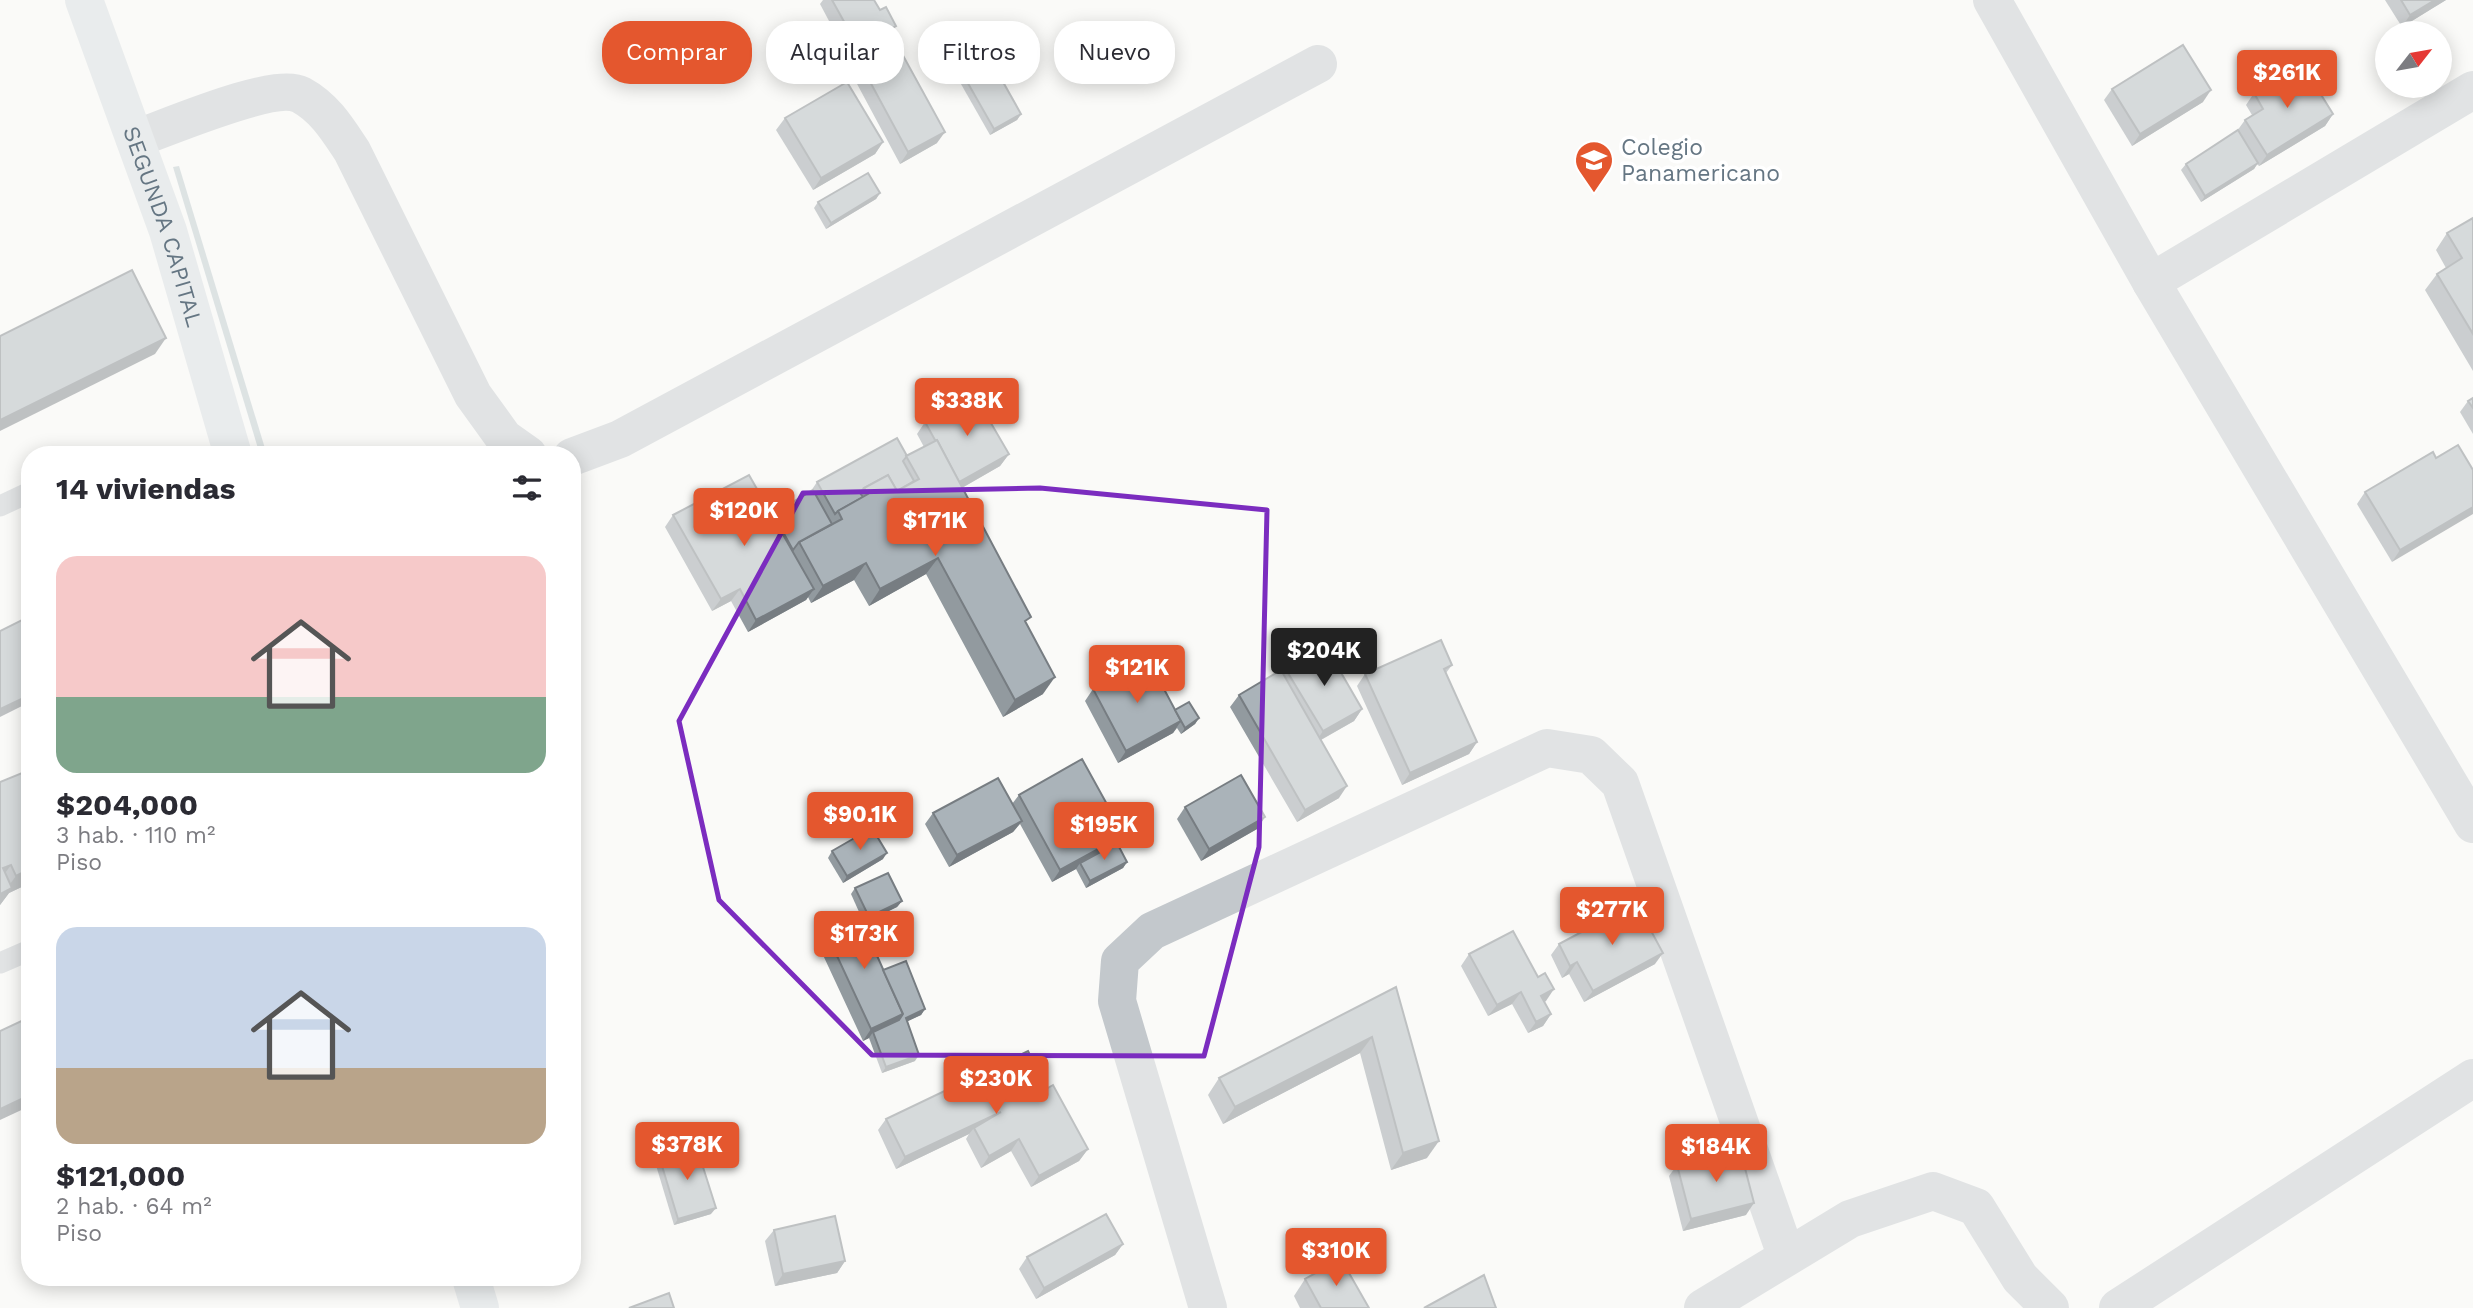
<!DOCTYPE html>
<html lang="es">
<head>
<meta charset="utf-8">
<style>
  :root { --surface:#fff; --page:#f7f7f7; --text:#2b2b33; --muted:#7c7c81; --accent:#e4572e }
  body { margin:0; font-family:"Work Sans",sans-serif; background:var(--page); color:var(--text); height:100vh; display:flex; flex-direction:column; font-size:26px; white-space:nowrap }
  * { box-sizing:border-box; margin:0 }
  p { font-size:23px; color:var(--muted) }
  .icon { flex:none; width:38px; height:38px; fill:none; stroke:currentColor; stroke-width:2; stroke-linecap:round; stroke-linejoin:round }
  .map { position:relative; flex:1; overflow:hidden }
  .side { position:absolute; left:21px; top:446px; width:560px; height:840px; display:flex; flex-direction:column; background:var(--surface); border-radius:28px; box-shadow:0 4px 18px #0003 }
  .side>* { flex:none }
  .guide { position:absolute; left:602px; top:21px; width:665px; height:63px; display:flex; gap:14px }
  .needle { width:46px; rotate:59deg }
  .controls { position:absolute; left:2375px; top:21px; display:grid; gap:14px }
  .controls a { display:grid; place-items:center; width:77px; height:77px; border-radius:50%; background:var(--surface); box-shadow:0 4px 18px #0003; font-size:35px }
  .price { position:absolute; translate:-50% -60px; padding:0 16px; border-radius:7px; background:var(--accent); color:#fff; font-size:23px; line-height:46px; filter:drop-shadow(0 2px 4px #0008) }
  .price::after { content:''; position:absolute; left:50%; top:42px; width:21px; height:16px; margin-left:-10px; background:inherit; clip-path:polygon(0 0,100% 0,50% 100%) }
  .price.selected { background:#222; color:#fff }
  ul { padding:0; list-style:none }
  li { display:grid; align-content:center; gap:14px; height:371px; padding:0 35px }
  li span { display:grid; place-items:center; height:217px; border-radius:21px; color:#555 }
  li>.icon { margin-inline-start:auto }
  span .icon { width:126px; height:126px; fill:#fffc; stroke-width:1 }
  li b { font-size:30px }
  h2 { display:flex; justify-content:space-between; align-items:center; height:84px; padding:0 35px; font-size:30px }
  .pill { padding:0 24px; border-radius:28px; background:var(--surface); box-shadow:0 4px 18px #0003; font-size:24px; line-height:63px }
  .pill.selected { background:var(--accent); color:#fff }
  .map>svg:first-child { display:block }
  .water { fill:#bbc7cb }
  .lines { fill:none; stroke-linecap:round; stroke-linejoin:round }
  .lane { stroke:#c3c8cc; stroke-width:21 }
  .street { stroke:#c3c8cc; stroke-width:38 }
  .secondary { stroke:#d6dbdf; stroke-width:38 }
  .wall { fill:#929a9f }
  .shaded-wall { fill:#777d82 }
  .building { fill:#aab3b9; stroke:#777d82; stroke-width:2 }
  .marked { fill:none; stroke:#7b2cbf; stroke-width:5; stroke-linejoin:round }
  .labels { text-anchor:middle; stroke-width:7; stroke-linejoin:round; paint-order:stroke }
  .poi-label { font-size:23px; fill:#657683; stroke:#fff; text-anchor:start }
  .street-label { font-size:23px; fill:#657683; stroke:#fff }
</style>
</head>
<body>
<div class="map">
<svg width="2473" height="1308" viewBox="0 0 2473 1308">
  <rect width="100%" height="100%" fill="#fafaf8"/>
  <path class="water" d="M 179,166 L 267,455 L 260,455 L 173,167 Z"/>
  <g class="lines">
    <g class="lane">
      <path d="M 0,506 L 30,492"/>
      <path d="M 0,963 L 30,950"/>
    </g>
    <g class="street">
      <path d="M 1992,0 L 2151,282 L 2473,824"/>
      <path d="M 135,139 C 167,128 274,81 301,95 C 325,108 338,130 352,151 L 473,395 L 504,438 L 528,455"/>
      <path d="M 2151,282 L 2473,90"/>
      <path d="M 572,457 L 620,439 L 1318,64"/>
      <path d="M 1208,1308 L 1117,1001 L 1120,961 L 1152,931 L 1547,748 L 1591,755 L 1620,783 L 1786,1255"/>
      <path d="M 1703,1308 L 1850,1219 L 1933,1191 L 1976,1207 L 2020,1278 L 2050,1308"/>
      <path d="M 2118,1308 L 2473,1078"/>
    </g>
    <g class="secondary">
      <path id="s1" d="M 84,0 L 168,231 L 233,455"/>
      <path d="M 471,1278 L 480,1308"/>
    </g>
  </g>
  <g class="wall">
    <path d="M 823,0 L 874,0 L 891,33 L 937,143 L 900,164 L 834,41 L 837,36 L 820,4 Z"/>
    <path d="M 2385,0 L 2446,0 L 2402,27 Z"/>
    <path d="M 953,57 L 1021,114 L 1017,120 L 990,135 L 949,63 Z"/>
    <path d="M 2112,89 L 2203,102 L 2132,146 L 2104,100 Z"/>
    <path d="M 2254,93 L 2333,114 L 2325,126 L 2259,166 L 2257,164 L 2254,169 L 2201,202 L 2181,170 L 2186,164 L 2237,131 L 2245,120 L 2252,115 L 2246,105 Z"/>
    <path d="M 785,118 L 883,142 L 875,154 L 813,190 L 776,130 Z"/>
    <path d="M 880,193 L 876,199 L 826,229 L 814,208 L 818,202 Z"/>
    <path d="M 2473,218 L 2473,371 L 2425,290 L 2437,274 L 2446,268 L 2436,250 L 2447,233 Z"/>
    <path d="M 2473,398 L 2473,434 L 2460,412 L 2468,401 Z"/>
    <path d="M 925,422 L 1009,454 L 1000,466 L 962,488 L 1026,624 L 1043,694 L 1003,717 L 926,574 L 869,606 L 854,580 L 811,603 L 808,597 L 806,600 L 748,632 L 731,601 L 712,611 L 665,527 L 673,515 L 772,515 L 811,491 L 817,482 L 907,456 L 924,447 L 917,434 Z"/>
    <path d="M 2436,458 L 2473,470 L 2392,562 L 2357,504 L 2365,492 Z"/>
    <path d="M 1452,665 L 1446,673 L 1477,742 L 1469,754 L 1402,785 L 1357,686 L 1365,674 Z"/>
    <path d="M 1285,668 L 1362,709 L 1354,721 L 1321,740 L 1339,798 L 1297,822 L 1230,707 L 1239,695 L 1282,672 Z"/>
    <path d="M 1093,689 L 1175,710 L 1199,718 L 1195,724 L 1181,734 L 1177,728 L 1173,733 L 1118,763 L 1085,701 Z"/>
    <path d="M 0,782 L 30,883 L 9,893 L 0,905 Z"/>
    <path d="M 1019,795 L 1118,844 L 1127,862 L 1123,868 L 1086,888 L 1076,869 L 1052,882 L 1020,824 L 1013,832 L 949,867 L 925,824 L 933,813 L 1012,804 Z"/>
    <path d="M 1185,807 L 1265,817 L 1257,829 L 1201,861 L 1177,819 Z"/>
    <path d="M 832,851 L 883,859 L 843,883 L 828,858 Z"/>
    <path d="M 855,888 L 902,901 L 897,907 L 864,923 L 851,894 Z"/>
    <path d="M 824,928 L 883,970 L 925,1009 L 921,1015 L 907,1021 L 915,1061 L 882,1073 L 869,1038 L 863,1041 L 816,940 Z"/>
    <path d="M 1559,944 L 1655,964 L 1584,1002 L 1569,974 L 1562,978 L 1551,955 Z"/>
    <path d="M 1469,954 L 1546,1001 L 1544,1002 L 1551,1014 L 1543,1026 L 1528,1033 L 1512,1004 L 1488,1016 L 1461,966 Z"/>
    <path d="M 1396,987 L 1427,1158 L 1391,1170 L 1360,1053 L 1223,1124 L 1208,1095 L 1219,1078 Z"/>
    <path d="M 1046,1089 L 1088,1149 L 1079,1161 L 1031,1187 L 1011,1151 L 981,1168 L 966,1139 L 969,1134 L 896,1169 L 878,1130 L 886,1119 Z"/>
    <path d="M 659,1156 L 711,1214 L 674,1225 L 655,1162 Z"/>
    <path d="M 1677,1165 L 1746,1215 L 1683,1231 L 1669,1176 Z"/>
    <path d="M 774,1230 L 845,1261 L 837,1273 L 775,1286 L 765,1241 Z"/>
    <path d="M 1123,1244 L 1115,1255 L 1036,1299 L 1019,1269 L 1027,1257 Z"/>
    <path d="M 1305,1279 L 1369,1308 L 1300,1308 L 1294,1296 Z"/>
  </g>
  <g class="shaded-wall">
    <path d="M 2435,0 L 2446,0 L 2402,27 L 2410,15 Z"/>
    <path d="M 2211,90 L 2203,102 L 2132,146 L 2140,134 Z"/>
    <path d="M 1021,114 L 1017,120 L 990,135 L 994,129 Z"/>
    <path d="M 2333,114 L 2325,126 L 2259,166 L 2267,155 Z"/>
    <path d="M 945,132 L 937,143 L 900,164 L 908,152 Z"/>
    <path d="M 883,142 L 875,154 L 813,190 L 821,178 Z"/>
    <path d="M 2258,163 L 2254,169 L 2201,202 L 2205,196 Z"/>
    <path d="M 880,193 L 876,199 L 826,229 L 831,223 Z"/>
    <path d="M 166,338 L 155,354 L 0,431 L 0,420 Z"/>
    <path d="M 1009,454 L 1000,466 L 951,494 L 959,482 Z"/>
    <path d="M 2473,507 L 2473,514 L 2392,562 L 2400,550 Z"/>
    <path d="M 938,558 L 926,574 L 869,606 L 880,589 Z"/>
    <path d="M 866,563 L 854,580 L 811,603 L 823,586 Z"/>
    <path d="M 740,589 L 731,601 L 712,611 L 721,599 Z"/>
    <path d="M 814,589 L 806,600 L 748,632 L 756,620 Z"/>
    <path d="M 1055,677 L 1043,694 L 1003,717 L 1015,700 Z"/>
    <path d="M 30,695 L 30,702 L 0,717 L 0,709 Z"/>
    <path d="M 1362,709 L 1354,721 L 1315,743 L 1323,731 Z"/>
    <path d="M 1199,718 L 1195,724 L 1181,734 L 1185,728 Z"/>
    <path d="M 1181,721 L 1173,733 L 1118,763 L 1126,751 Z"/>
    <path d="M 1477,742 L 1469,754 L 1402,785 L 1410,773 Z"/>
    <path d="M 1347,786 L 1339,798 L 1297,822 L 1305,810 Z"/>
    <path d="M 1265,817 L 1257,829 L 1201,861 L 1209,849 Z"/>
    <path d="M 1022,821 L 1013,832 L 949,867 L 957,855 Z"/>
    <path d="M 1124,835 L 1115,847 L 1080,863 L 1076,869 L 1052,882 L 1060,870 Z"/>
    <path d="M 887,853 L 883,859 L 843,883 L 847,876 Z"/>
    <path d="M 1127,862 L 1123,868 L 1086,888 L 1090,881 Z"/>
    <path d="M 11,865 L 0,880 L 3,868 Z"/>
    <path d="M 30,869 L 30,883 L 9,893 L 0,905 L 0,894 L 4,892 L 16,876 Z"/>
    <path d="M 902,901 L 897,907 L 864,923 L 869,917 Z"/>
    <path d="M 1663,953 L 1655,964 L 1584,1002 L 1593,991 Z"/>
    <path d="M 1577,962 L 1569,974 L 1562,978 L 1570,966 Z"/>
    <path d="M 1554,989 L 1546,1001 L 1533,1008 L 1541,996 Z"/>
    <path d="M 1521,992 L 1512,1004 L 1488,1016 L 1497,1005 Z"/>
    <path d="M 925,1009 L 921,1015 L 902,1024 L 906,1018 Z"/>
    <path d="M 903,1014 L 895,1026 L 873,1032 L 869,1038 L 863,1041 L 871,1029 Z"/>
    <path d="M 1551,1014 L 1543,1026 L 1528,1033 L 1536,1022 Z"/>
    <path d="M 1372,1037 L 1360,1053 L 1223,1124 L 1235,1107 Z"/>
    <path d="M 919,1055 L 915,1061 L 882,1073 L 886,1067 Z"/>
    <path d="M 30,1095 L 30,1106 L 0,1120 L 0,1109 Z"/>
    <path d="M 1001,1112 L 974,1128 L 969,1134 L 896,1169 L 905,1157 Z"/>
    <path d="M 1019,1139 L 1011,1151 L 981,1168 L 989,1156 Z"/>
    <path d="M 1439,1141 L 1427,1158 L 1391,1170 L 1403,1153 Z"/>
    <path d="M 1088,1149 L 1079,1161 L 1031,1187 L 1039,1176 Z"/>
    <path d="M 1754,1203 L 1746,1215 L 1683,1231 L 1691,1219 Z"/>
    <path d="M 716,1208 L 711,1214 L 674,1225 L 678,1219 Z"/>
    <path d="M 1123,1244 L 1115,1255 L 1036,1299 L 1044,1288 Z"/>
    <path d="M 845,1261 L 837,1273 L 775,1286 L 783,1274 Z"/>
  </g>
  <g class="building">
    <path d="M 832,0 L 874,0 L 880,10 L 886,7 L 896,26 L 889,30 L 945,132 L 908,152 L 842,30 L 847,27 Z"/>
    <path d="M 2401,0 L 2435,0 L 2410,15 Z"/>
    <path d="M 980,41 L 1021,114 L 994,129 L 953,57 Z"/>
    <path d="M 2183,45 L 2211,90 L 2140,134 L 2112,89 Z"/>
    <path d="M 2302,64 L 2333,114 L 2267,155 L 2245,120 L 2263,109 L 2254,93 Z"/>
    <path d="M 847,82 L 883,142 L 821,178 L 785,118 Z"/>
    <path d="M 2238,130 L 2258,163 L 2205,196 L 2186,164 Z"/>
    <path d="M 868,173 L 880,193 L 831,223 L 818,202 Z"/>
    <path d="M 2473,218 L 2473,334 L 2437,274 L 2462,258 L 2447,233 Z"/>
    <path d="M 132,270 L 166,338 L 0,420 L 0,336 Z"/>
    <path d="M 974,394 L 1009,454 L 959,482 L 937,440 L 935,440 L 925,422 Z"/>
    <path d="M 2473,398 L 2473,408 L 2468,401 Z"/>
    <path d="M 897,438 L 907,456 L 903,461 L 914,481 L 897,491 L 888,475 L 864,488 L 860,493 L 863,497 L 838,511 L 835,514 L 817,482 Z"/>
    <path d="M 937,440 L 1031,617 L 1025,621 L 1055,677 L 1015,700 L 938,558 L 880,589 L 866,563 L 823,586 L 799,542 L 842,519 L 838,511 L 868,494 L 864,488 L 888,475 L 897,491 L 919,479 L 906,456 Z"/>
    <path d="M 2458,445 L 2473,470 L 2473,507 L 2400,550 L 2365,492 L 2433,452 L 2436,458 Z"/>
    <path d="M 749,475 L 814,589 L 756,620 L 740,589 L 721,599 L 673,515 Z"/>
    <path d="M 813,490 L 832,524 L 799,542 L 793,550 L 773,514 Z"/>
    <path d="M 30,616 L 30,695 L 0,709 L 0,631 Z"/>
    <path d="M 1441,640 L 1452,665 L 1444,669 L 1477,742 L 1410,773 L 1365,674 Z"/>
    <path d="M 1325,645 L 1362,709 L 1323,731 L 1285,668 Z"/>
    <path d="M 1148,659 L 1181,721 L 1126,751 L 1093,689 Z"/>
    <path d="M 1281,670 L 1347,786 L 1305,810 L 1239,695 Z"/>
    <path d="M 1189,702 L 1199,718 L 1185,728 L 1175,710 Z"/>
    <path d="M 1082,759 L 1124,835 L 1060,870 L 1019,795 Z"/>
    <path d="M 27,771 L 30,778 L 30,869 L 16,876 L 11,865 L 3,868 L 12,888 L 0,894 L 0,782 Z"/>
    <path d="M 1241,775 L 1265,817 L 1209,849 L 1185,807 Z"/>
    <path d="M 998,778 L 1022,821 L 957,855 L 933,813 Z"/>
    <path d="M 872,828 L 887,853 L 847,876 L 832,851 Z"/>
    <path d="M 1117,843 L 1127,862 L 1090,881 L 1080,863 Z"/>
    <path d="M 888,873 L 902,901 L 869,917 L 855,888 Z"/>
    <path d="M 1636,903 L 1663,953 L 1593,991 L 1577,962 L 1570,966 L 1559,944 Z"/>
    <path d="M 858,913 L 903,1014 L 871,1029 L 824,928 Z"/>
    <path d="M 1513,931 L 1538,977 L 1545,973 L 1554,989 L 1541,996 L 1551,1014 L 1536,1022 L 1521,992 L 1497,1005 L 1469,954 Z"/>
    <path d="M 906,961 L 925,1009 L 906,1018 L 919,1055 L 886,1067 L 873,1032 L 899,1020 L 903,1014 L 883,970 Z"/>
    <path d="M 1396,987 L 1439,1141 L 1403,1153 L 1372,1037 L 1235,1107 L 1219,1078 Z"/>
    <path d="M 30,1017 L 30,1095 L 0,1109 L 0,1031 Z"/>
    <path d="M 1028,1051 L 1046,1089 L 1053,1085 L 1088,1149 L 1039,1176 L 1019,1139 L 989,1156 L 974,1128 L 1001,1112 L 905,1157 L 886,1119 Z"/>
    <path d="M 696,1145 L 716,1208 L 678,1219 L 659,1156 Z"/>
    <path d="M 1740,1149 L 1754,1203 L 1691,1219 L 1677,1165 Z"/>
    <path d="M 1106,1214 L 1123,1244 L 1044,1288 L 1027,1257 Z"/>
    <path d="M 835,1216 L 845,1261 L 783,1274 L 774,1230 Z"/>
    <path d="M 1341,1259 L 1369,1308 L 1321,1308 L 1305,1279 Z"/>
    <path d="M 1484,1275 L 1496,1308 L 1424,1308 Z"/>
    <path d="M 669,1293 L 674,1308 L 629,1308 Z"/>
  </g>
  <path d="M0 0H2473V1308H0ZM 1040,488 L 1267,510 L 1259,847 L 1204,1056 L 872,1055 L 719,900 L 679,721 L 803,493 Z" fill="#fafaf8" fill-opacity=".55" fill-rule="evenodd"/>
  <path class="marked" d="M 1040,488 L 1267,510 L 1259,847 L 1204,1056 L 872,1055 L 719,900 L 679,721 L 803,493 Z"/>
  <defs>
    <symbol id="school-pin" viewBox="-11 -11 22 30"><path d="M0 17L-7.5 6A9.5 9.5 0 1 1 7.5 6Z" fill="#e4572e" stroke="#fff"/><path d="M0-5L7-2L0 1L-7-2ZM-4 1L0 2.5L4 1V4Q0 6-4 4Z" fill="#fff"/></symbol>
  </defs>
  <g fill-rule="evenodd">
    <use href="#school-pin" x="1572" y="138" width="44" height="60"/>
  </g>
  <g class="labels">
    <g class="poi-label">
      <text x="1621" y="155">Colegio<tspan x="1621" dy="26">Panamericano</tspan></text>
    </g>
    <g class="street-label">
      <text dy="8" stroke="none"><textPath href="#s1" startOffset="240">SEGUNDA CAPITAL</textPath></text>
    </g>
  </g>
</svg>
<div class="controls">
<a><svg class="needle" viewBox="-14 -14 28 28"><path d="M0-13l5 13h-10z" fill="#e53935"/><path d="M0 13l5-13h-10z" fill="#7c7c81"/></svg></a>
</div>
<b class="price" style="left:2287px;top:110px">$261K</b>
<b class="price" style="left:967px;top:438px">$338K</b>
<b class="price" style="left:744px;top:548px">$120K</b>
<b class="price" style="left:935px;top:558px">$171K</b>
<b class="price selected" style="left:1324px;top:688px">$204K</b>
<b class="price" style="left:1137px;top:705px">$121K</b>
<b class="price" style="left:860px;top:852px">$90.1K</b>
<b class="price" style="left:1104px;top:862px">$195K</b>
<b class="price" style="left:1612px;top:947px">$277K</b>
<b class="price" style="left:864px;top:971px">$173K</b>
<b class="price" style="left:996px;top:1116px">$230K</b>
<b class="price" style="left:687px;top:1182px">$378K</b>
<b class="price" style="left:1716px;top:1184px">$184K</b>
<b class="price" style="left:1336px;top:1288px">$310K</b>
<div class="guide">
<a class="pill selected">Comprar</a>
<a class="pill">Alquilar</a>
<a class="pill">Filtros</a>
<a class="pill">Nuevo</a>
</div>
<section class="side">
<h2>14 viviendas<svg class="icon" aria-label="filters" viewBox="0 0 24 24"><path d="M4 7h16M4 17h16"/><circle cx="9" cy="7" r="2"/><circle cx="15" cy="17" r="2"/></svg></h2>
<ul>
<li><span style="background:linear-gradient(#f6c9c9 65%,#7fa58c 0)"><svg class="icon" aria-label="home" viewBox="0 0 24 24"><path d="M3 11l9-7 9 7M6 9v11h12V9"/></svg></span><div><b>$204,000</b><p>3 hab. · 110 m²</p><p>Piso</p></div></li>
<li><span style="background:linear-gradient(#c9d6e8 65%,#b9a48a 0)"><svg class="icon" aria-label="home" viewBox="0 0 24 24"><path d="M3 11l9-7 9 7M6 9v11h12V9"/></svg></span><div><b>$121,000</b><p>2 hab. · 64 m²</p><p>Piso</p></div></li>
</ul>
</section>
</div>
</body>
</html>
